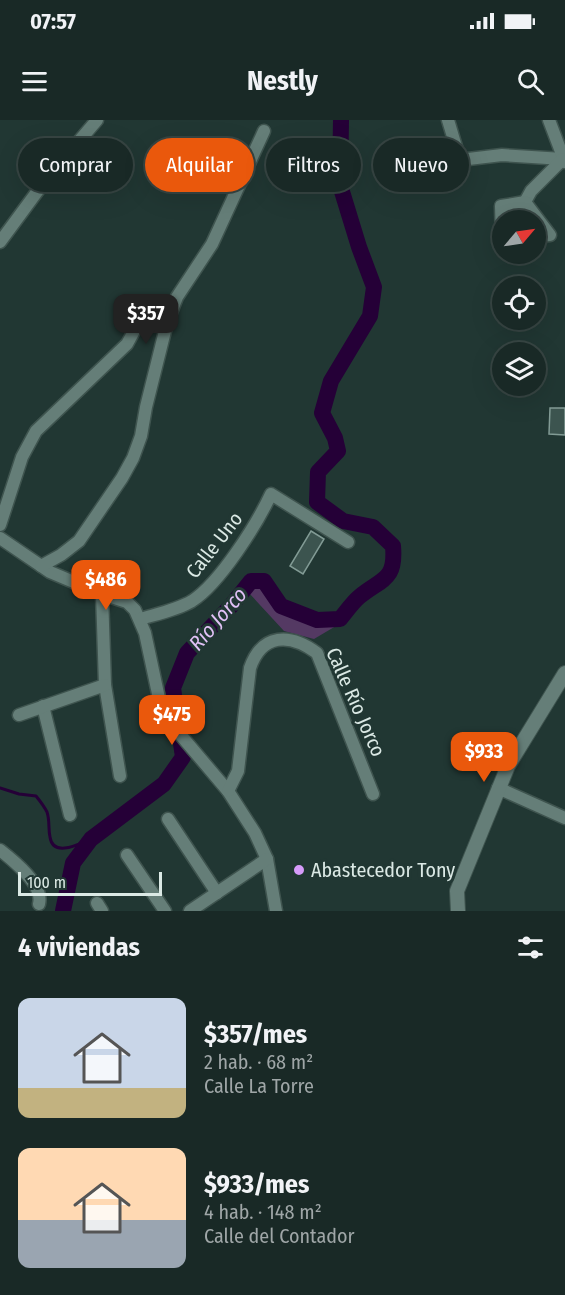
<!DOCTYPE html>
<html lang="es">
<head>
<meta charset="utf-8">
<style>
  :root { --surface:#192926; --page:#263532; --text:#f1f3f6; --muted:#9fa6a7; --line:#374543; --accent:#ea580c }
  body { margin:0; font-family:"Fira Sans Condensed",sans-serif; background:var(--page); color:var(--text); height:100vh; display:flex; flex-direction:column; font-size:22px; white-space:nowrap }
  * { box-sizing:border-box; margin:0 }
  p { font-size:20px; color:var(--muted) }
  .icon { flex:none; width:33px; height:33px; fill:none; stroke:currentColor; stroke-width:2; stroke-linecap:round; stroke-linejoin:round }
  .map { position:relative; height:791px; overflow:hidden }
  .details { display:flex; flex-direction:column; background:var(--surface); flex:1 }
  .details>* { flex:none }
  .guide { position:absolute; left:18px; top:18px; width:530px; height:54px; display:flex; gap:12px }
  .needle { width:39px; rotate:61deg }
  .fabs { position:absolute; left:492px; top:90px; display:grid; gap:12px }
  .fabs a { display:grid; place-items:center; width:54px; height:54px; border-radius:50%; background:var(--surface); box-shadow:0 6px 24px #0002,0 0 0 2px var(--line); font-size:30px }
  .scale { position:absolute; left:18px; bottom:15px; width:144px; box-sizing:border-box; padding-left:6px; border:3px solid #dbe9e5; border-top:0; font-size:16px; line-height:21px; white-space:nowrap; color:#dbe9e5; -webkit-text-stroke:4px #213733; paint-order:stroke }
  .price { position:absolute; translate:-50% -51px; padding:0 14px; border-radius:12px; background:var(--accent); color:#fff; font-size:20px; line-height:39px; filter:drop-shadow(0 2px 3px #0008) }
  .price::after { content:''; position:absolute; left:50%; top:36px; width:18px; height:14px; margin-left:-9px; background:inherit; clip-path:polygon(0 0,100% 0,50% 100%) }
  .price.current { background:#222; color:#fff }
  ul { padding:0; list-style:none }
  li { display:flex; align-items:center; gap:18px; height:150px; padding:0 18px }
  li span { display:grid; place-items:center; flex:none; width:168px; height:120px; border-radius:12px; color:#555 }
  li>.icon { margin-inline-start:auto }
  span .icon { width:72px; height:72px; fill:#fffc; stroke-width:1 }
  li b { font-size:26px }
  h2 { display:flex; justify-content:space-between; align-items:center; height:72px; padding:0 18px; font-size:26px }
  .pill { padding:0 21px; border-radius:27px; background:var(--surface); box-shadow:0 6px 24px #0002,0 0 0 2px var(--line); font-size:21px; line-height:54px }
  .pill.current { background:var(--accent); color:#fff }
  .status { display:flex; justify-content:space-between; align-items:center; height:42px; padding:0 30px; background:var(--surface); direction:ltr }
  .status svg { height:16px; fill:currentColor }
  header { display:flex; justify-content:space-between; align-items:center; height:78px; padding:0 18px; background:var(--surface); font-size:27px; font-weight:700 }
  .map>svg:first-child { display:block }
  .green { fill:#543963 }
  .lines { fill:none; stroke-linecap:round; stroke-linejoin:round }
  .stream { stroke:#250037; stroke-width:3 }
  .river { stroke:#250037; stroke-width:16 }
  .building { fill:#3c544f; stroke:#829b95; stroke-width:1.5 }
  .minor-casing { stroke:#3f544f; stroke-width:15 }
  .tertiary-casing { stroke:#3f544f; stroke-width:16 }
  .minor { stroke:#657e78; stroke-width:12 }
  .tertiary { stroke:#657e78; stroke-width:14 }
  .poi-dot { fill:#d69bfa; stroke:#213733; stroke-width:2 }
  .labels { text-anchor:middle; stroke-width:6; stroke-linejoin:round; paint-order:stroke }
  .street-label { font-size:20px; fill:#dbe9e5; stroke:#213733 }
  .poi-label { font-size:20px; fill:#dbe9e5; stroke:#213733; text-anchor:start }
  .water-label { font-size:21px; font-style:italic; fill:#e1c1f6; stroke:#213733 }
</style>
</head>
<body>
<div class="status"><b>07:57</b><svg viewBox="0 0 49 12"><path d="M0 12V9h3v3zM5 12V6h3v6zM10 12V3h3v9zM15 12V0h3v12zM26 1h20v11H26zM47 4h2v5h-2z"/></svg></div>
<header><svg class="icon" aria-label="menu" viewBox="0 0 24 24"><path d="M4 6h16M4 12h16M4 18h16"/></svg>Nestly<svg class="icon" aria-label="search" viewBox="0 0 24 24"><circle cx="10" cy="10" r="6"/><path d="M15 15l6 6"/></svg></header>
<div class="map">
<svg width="565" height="791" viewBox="0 0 565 791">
  <rect width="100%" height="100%" fill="#213733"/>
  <path class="green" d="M 259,466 L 263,466 L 279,490 L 318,503 L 341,503 L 314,519 L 284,511 L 249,473 Z"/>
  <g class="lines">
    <path class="stream" d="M 0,668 L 19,674 L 36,676 C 40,681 44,686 47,692 C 50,701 48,708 50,717 C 53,738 79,724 91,719"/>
    <path class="river" d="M 63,791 L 73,743 L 91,719 L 164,664 L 183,637 L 173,568 L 187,533 L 231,486 L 251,461 L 264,461 L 281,486 L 317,500 L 340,499 C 346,492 352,483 359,477 C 382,458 396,461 393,426 L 373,407 L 343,401 L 317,382 L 318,352 L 338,331 L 335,318 L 322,293 L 331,261 L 370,196 L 374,167 L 359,127 L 340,65 L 341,0"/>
  </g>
  <g class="building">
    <path d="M 521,91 L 529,100 L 510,100 L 509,93 Z"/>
    <path d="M 550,288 L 565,288 L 565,315 L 549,314 Z"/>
    <path d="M 311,411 L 324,419 L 303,454 L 290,446 Z"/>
  </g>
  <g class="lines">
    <defs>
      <g id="minor">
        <path d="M 448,0 L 460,40 L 502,35 L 563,39"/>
        <path d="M 549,0 L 565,42"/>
        <path d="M 525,82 L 531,71 L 563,39"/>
        <path d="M 525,82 L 550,115 L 536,116"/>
        <path d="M 502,121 L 501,86 L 525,82"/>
        <path d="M 0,122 L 45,61 L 97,0"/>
        <path d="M 0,405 L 22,337 L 36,311 L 127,224 L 139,202"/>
        <path d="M 0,418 L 50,452 L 102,474 L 127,482 L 135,490 L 145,513 L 160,583 L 167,599 L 228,671 L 255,713 L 267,739 L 276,791"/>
        <path d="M 41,446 L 61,435 L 79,421 L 122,358 L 133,338 L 141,316 L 146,287 L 167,203 L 177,177 L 212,124 L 264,11"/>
        <path d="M 102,474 L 105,565 L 120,656"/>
        <path d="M 140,499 C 157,494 177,490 192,481 C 220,463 257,404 271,374 L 348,422"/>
        <path d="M 43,586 L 70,695"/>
        <path d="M 19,595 L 105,565"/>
        <path d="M 498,668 L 565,698"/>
        <path d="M 228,671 L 238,651 L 250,548 C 262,513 290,513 317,533 L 373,674"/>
        <path d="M 168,699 L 217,773"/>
        <path d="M 0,730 C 14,741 44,765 39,784"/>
        <path d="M 127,735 L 165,791"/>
        <path d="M 97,783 L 102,791"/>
        <path d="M 190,791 L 267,739"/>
      </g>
      <path id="tertiary" d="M 458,791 L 457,771 L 508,646 L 565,553"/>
    </defs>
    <use href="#minor" class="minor-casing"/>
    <use href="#tertiary" class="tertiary-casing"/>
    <use href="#minor" class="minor"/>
    <use href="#tertiary" class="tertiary"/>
  </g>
  <circle class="poi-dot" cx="299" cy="750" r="6"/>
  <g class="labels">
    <g class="street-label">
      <text transform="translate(214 425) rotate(-52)" y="7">Calle Uno</text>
      <text transform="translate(356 582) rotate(66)" y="7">Calle Río Jorco</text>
    </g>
    <g class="poi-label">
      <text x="311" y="757">Abastecedor Tony</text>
    </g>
    <g class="water-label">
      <text transform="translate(218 499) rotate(-49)" y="7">Río Jorco</text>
    </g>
  </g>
</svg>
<div class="fabs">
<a><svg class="needle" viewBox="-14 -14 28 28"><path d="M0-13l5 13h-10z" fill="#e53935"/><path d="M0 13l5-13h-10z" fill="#9fa6a7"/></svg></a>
<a><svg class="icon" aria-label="locate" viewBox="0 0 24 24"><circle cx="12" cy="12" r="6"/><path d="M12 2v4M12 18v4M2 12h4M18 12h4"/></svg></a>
<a><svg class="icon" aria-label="layers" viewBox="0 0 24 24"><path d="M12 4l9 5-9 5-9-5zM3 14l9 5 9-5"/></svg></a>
</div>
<div class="scale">100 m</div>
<b class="price current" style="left:146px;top:225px">$357</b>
<b class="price" style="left:106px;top:491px">$486</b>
<b class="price" style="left:172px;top:626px">$475</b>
<b class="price" style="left:484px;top:663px">$933</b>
<div class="guide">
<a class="pill">Comprar</a>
<a class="pill current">Alquilar</a>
<a class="pill">Filtros</a>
<a class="pill">Nuevo</a>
</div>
</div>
<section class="details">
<h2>4 viviendas<svg class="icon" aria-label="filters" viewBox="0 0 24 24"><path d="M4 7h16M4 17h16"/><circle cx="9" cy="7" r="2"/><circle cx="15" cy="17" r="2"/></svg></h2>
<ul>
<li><span style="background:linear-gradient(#c9d6e8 75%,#c2b280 0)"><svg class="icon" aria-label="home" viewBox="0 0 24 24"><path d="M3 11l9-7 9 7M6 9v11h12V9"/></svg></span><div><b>$357/mes</b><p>2 hab. · 68 m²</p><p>Calle La Torre</p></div></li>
<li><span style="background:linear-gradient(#ffd9b3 60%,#9aa5b1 0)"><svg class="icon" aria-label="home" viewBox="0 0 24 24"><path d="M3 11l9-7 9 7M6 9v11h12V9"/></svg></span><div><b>$933/mes</b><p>4 hab. · 148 m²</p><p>Calle del Contador</p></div></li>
</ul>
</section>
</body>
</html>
